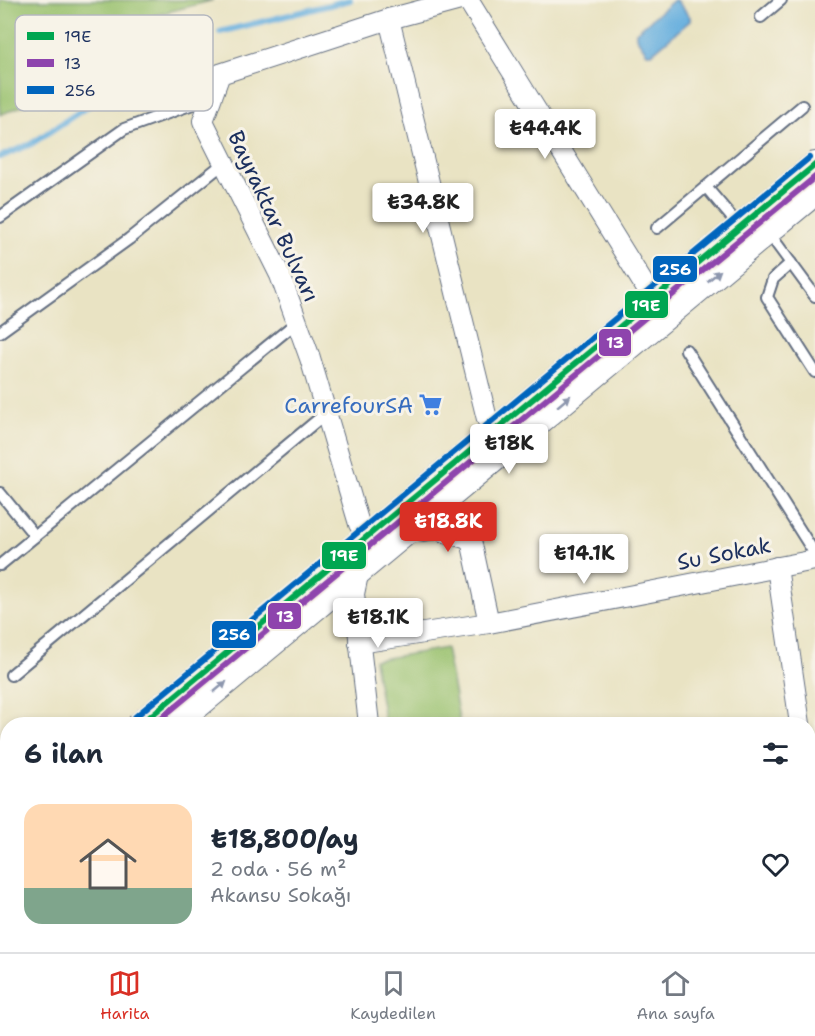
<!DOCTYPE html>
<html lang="tr">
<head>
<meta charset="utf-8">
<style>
  :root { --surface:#fff; --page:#f2f2f3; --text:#1f2937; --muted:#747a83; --line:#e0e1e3; --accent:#d93025 }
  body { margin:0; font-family:"Shantell Sans",sans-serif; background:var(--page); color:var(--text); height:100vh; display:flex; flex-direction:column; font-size:22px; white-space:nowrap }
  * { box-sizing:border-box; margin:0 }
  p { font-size:20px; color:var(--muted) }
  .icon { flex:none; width:33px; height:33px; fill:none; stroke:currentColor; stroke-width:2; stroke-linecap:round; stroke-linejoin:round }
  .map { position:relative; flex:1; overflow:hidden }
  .panel { position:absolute; left:0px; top:717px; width:816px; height:236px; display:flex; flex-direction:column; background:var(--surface); border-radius:24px 24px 0 0; box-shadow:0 3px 9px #0003 }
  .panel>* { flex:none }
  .price { position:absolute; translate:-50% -51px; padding:0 14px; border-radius:6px; background:#fff; color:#222; font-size:20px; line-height:39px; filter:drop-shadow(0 2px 3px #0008) }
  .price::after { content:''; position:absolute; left:50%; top:36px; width:18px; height:14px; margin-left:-9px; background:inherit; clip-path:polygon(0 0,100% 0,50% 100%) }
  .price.active { background:var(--accent); color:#fff }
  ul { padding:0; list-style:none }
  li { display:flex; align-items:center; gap:18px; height:150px; padding:0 24px }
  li+li { border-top:2px solid var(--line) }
  li span { display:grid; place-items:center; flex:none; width:168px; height:120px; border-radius:18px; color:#555 }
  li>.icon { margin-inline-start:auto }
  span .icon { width:72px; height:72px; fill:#fffc; stroke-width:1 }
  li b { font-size:26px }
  h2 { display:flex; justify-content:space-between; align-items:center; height:72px; padding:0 24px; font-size:26px }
  .tabs { display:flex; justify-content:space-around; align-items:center; height:84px; border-top:2px solid var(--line); background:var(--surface); font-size:16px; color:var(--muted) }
  .tabs a { display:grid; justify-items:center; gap:3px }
  .tabs .active { color:var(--accent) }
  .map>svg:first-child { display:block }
  .green { fill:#99c16d; stroke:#5a7866; stroke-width:1.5 }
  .water { fill:#66afde; stroke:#406f9e; stroke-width:1.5 }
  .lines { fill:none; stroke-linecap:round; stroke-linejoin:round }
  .stream { stroke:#66afde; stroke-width:6 }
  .service-casing { stroke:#636e81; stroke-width:14 }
  .minor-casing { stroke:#636e81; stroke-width:22 }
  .tertiary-casing { stroke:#636e81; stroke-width:28 }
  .secondary-casing { stroke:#636e81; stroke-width:32 }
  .service { stroke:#fff; stroke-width:10 }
  .minor { stroke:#fff; stroke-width:20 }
  .tertiary { stroke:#fff; stroke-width:26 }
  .secondary { stroke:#fff; stroke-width:28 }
  .bus-1-casing { stroke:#f7f3e8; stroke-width:10 }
  .bus-2-casing { stroke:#f7f3e8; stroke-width:10 }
  .bus-3-casing { stroke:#f7f3e8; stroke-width:10 }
  .bus-1 { stroke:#00a651; stroke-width:6 }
  .bus-2 { stroke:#8e44ad; stroke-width:6 }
  .bus-3 { stroke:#0065bd; stroke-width:6 }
  .oneway { fill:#8d97ae }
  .labels { text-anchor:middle; stroke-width:6; stroke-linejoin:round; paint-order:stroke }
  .street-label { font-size:22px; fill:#1b2f5e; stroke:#f7f3e8 }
  .shop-label { font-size:22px; fill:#366cbe; stroke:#f7f3e8; text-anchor:end }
  .key { fill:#f7f3e8; stroke:#b5b8bf; stroke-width:1.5 }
  .key-label { font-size:16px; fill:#1b2f5e }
  .line-badge { stroke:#f7f3e8; stroke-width:2 }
  .badge-label { font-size:16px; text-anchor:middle; font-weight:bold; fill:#fff }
</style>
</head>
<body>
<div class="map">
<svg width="815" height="952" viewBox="0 0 815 952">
  <rect width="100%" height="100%" fill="#f7f3e8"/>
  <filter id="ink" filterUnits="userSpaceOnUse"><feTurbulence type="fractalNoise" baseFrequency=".0167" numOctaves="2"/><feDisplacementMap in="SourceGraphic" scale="12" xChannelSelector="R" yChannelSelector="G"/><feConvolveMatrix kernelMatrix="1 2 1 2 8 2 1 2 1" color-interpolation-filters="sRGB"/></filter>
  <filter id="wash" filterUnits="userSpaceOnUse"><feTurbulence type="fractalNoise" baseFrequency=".008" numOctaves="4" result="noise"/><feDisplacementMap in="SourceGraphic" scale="24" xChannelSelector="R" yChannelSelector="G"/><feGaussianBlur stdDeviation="1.35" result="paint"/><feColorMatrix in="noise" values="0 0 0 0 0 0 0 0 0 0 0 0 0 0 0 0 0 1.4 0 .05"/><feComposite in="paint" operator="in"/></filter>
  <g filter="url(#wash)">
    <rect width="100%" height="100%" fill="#e9e3c3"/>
    <g class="green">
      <path d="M 0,0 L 214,0 L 156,15 L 46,96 L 0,115 Z"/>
      <path d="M 446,648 L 460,724 L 385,724 L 374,660 Z"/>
      <path d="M 815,894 L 815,952 L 652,952 L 671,945 L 808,945 L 809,896 Z"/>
    </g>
    <path class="water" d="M 674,0 L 677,1 L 690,17 L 690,21 L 652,53 L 647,53 L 636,37 L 636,32 Z"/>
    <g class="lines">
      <g class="stream">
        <path d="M 220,32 L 350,0"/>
        <path d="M 0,157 L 31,144 L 124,82"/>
      </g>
    </g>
  </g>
  <g filter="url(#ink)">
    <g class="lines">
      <defs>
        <g id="service">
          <path d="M 761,17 L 781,0"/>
          <path d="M 706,187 L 740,227"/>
          <path d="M 0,217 L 124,129 L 212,97"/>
          <path d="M 657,228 L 802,106"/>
          <path d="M 768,232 L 815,296"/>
          <path d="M 791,263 L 773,279 L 767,297 L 815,372"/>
          <path d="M 0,332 L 129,239 L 224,163"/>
          <path d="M 686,350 L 815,554"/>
          <path d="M 0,493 L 35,536"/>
          <path d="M 0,565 L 297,322"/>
          <path d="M 11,675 L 326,413"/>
        </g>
        <g id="minor">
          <path d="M 468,0 L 653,299"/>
          <path d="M 389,19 L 487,419 L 496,430"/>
          <path d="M 402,534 L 435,529 L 471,540 L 489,623"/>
          <path d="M 777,567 L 800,724"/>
          <path d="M 359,643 L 489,623 L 815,560"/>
          <path d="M 369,724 L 354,594 L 366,536 L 359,524 L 310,358 L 280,275 L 203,121 L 220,74 L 389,19 L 460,0"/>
          <path d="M 0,816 L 8,825"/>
        </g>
        <g id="tertiary">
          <path d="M 141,724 L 815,165"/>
          <path d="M 175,724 L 815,192"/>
          <path d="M 0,842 L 8,836"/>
          <path d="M 0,871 L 8,865"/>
        </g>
        <g id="secondary">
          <path d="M 808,873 L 815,871"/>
          <path d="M 615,952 L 632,945"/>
        </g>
      </defs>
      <use href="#service" class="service-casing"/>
      <use href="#minor" class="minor-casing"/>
      <use href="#tertiary" class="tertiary-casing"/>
      <use href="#secondary" class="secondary-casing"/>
      <use href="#service" class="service"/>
      <use href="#minor" class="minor"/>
      <use href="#tertiary" class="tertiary"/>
      <use href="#secondary" class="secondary"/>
      <defs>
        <path id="bus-1" d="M 141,724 L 815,165"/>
        <path id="bus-2" d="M 154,724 L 815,177"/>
        <path id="bus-3" d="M 135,717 L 809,158"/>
      </defs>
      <use href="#bus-1" class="bus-1-casing"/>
      <use href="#bus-2" class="bus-2-casing"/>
      <use href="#bus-3" class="bus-3-casing"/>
      <use href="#bus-1" class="bus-1"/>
      <use href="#bus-2" class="bus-2"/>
      <use href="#bus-3" class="bus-3"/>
    </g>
    <defs><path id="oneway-solid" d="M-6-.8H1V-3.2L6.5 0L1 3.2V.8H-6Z" transform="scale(1.5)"/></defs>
    <g class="oneway">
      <use href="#oneway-solid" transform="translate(714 276) rotate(-40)"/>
      <use href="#oneway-solid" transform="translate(564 401) rotate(-40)"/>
      <use href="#oneway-solid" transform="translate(220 687) rotate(-40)"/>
    </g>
  </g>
  <defs>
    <symbol id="supermarket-bare" viewBox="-9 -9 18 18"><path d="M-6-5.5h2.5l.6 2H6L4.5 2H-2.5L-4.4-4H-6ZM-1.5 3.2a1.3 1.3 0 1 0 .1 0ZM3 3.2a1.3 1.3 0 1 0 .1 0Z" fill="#3f7fe0" stroke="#f7f3e8" stroke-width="2.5" paint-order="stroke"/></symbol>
  </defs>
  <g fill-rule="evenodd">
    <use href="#supermarket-bare" x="414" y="388" width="33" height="33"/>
  </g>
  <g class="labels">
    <g class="street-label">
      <text transform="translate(274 216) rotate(65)" y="8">Bayraktar Bulvarı</text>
      <text transform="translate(724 553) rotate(-11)" y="8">Su Sokak</text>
    </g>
    <g class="shop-label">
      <text x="413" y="413">CarrefourSA</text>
    </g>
  </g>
  <rect x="15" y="15" width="198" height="96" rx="9" class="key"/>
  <rect x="27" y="32" width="27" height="8" fill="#00a651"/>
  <rect x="27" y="59" width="27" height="8" fill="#8e44ad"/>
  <rect x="27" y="86" width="27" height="8" fill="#0065bd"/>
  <g class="key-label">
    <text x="64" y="42">19E</text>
    <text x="64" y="69">13</text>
    <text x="64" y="96">256</text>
  </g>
  <g class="line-badge">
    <rect x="652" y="255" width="46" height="28" rx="6" fill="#0065bd"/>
    <rect x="624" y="290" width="45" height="29" rx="6" fill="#00a651"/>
    <rect x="598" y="328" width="34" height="29" rx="6" fill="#8e44ad"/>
    <rect x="321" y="541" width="46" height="29" rx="6" fill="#00a651"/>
    <rect x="267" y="602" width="35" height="28" rx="6" fill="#8e44ad"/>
    <rect x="211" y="620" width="46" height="29" rx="6" fill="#0065bd"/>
  </g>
  <g class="badge-label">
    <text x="675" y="275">256</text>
    <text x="646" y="311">19E</text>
    <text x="615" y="348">13</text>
    <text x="344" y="561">19E</text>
    <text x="285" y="622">13</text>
    <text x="234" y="640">256</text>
  </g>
</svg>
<b class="price" style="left:545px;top:160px">₺44.4K</b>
<b class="price" style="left:423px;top:234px">₺34.8K</b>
<b class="price" style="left:509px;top:475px">₺18K</b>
<b class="price active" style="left:448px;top:553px">₺18.8K</b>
<b class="price" style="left:584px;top:585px">₺14.1K</b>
<b class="price" style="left:378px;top:649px">₺18.1K</b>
<section class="panel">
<h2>6 ilan<svg class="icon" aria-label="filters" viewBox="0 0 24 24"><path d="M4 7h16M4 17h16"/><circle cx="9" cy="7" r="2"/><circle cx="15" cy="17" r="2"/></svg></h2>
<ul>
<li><span style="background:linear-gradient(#ffd9b3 70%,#7fa58c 0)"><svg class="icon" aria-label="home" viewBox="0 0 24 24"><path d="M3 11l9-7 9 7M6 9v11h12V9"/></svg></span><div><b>₺18,800/ay</b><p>2 oda · 56 m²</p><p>Akansu Sokağı</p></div><svg class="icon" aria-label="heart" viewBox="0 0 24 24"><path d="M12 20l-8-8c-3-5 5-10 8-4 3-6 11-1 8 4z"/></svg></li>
</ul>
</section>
</div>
<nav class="tabs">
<a class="active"><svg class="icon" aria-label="map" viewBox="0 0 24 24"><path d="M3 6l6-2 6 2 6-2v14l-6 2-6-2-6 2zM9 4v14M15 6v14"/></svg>Harita</a>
<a><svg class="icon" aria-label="saved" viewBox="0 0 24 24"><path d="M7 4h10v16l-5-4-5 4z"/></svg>Kaydedilen</a>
<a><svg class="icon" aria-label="home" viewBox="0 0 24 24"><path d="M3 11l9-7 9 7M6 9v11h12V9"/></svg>Ana sayfa</a>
</nav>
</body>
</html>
